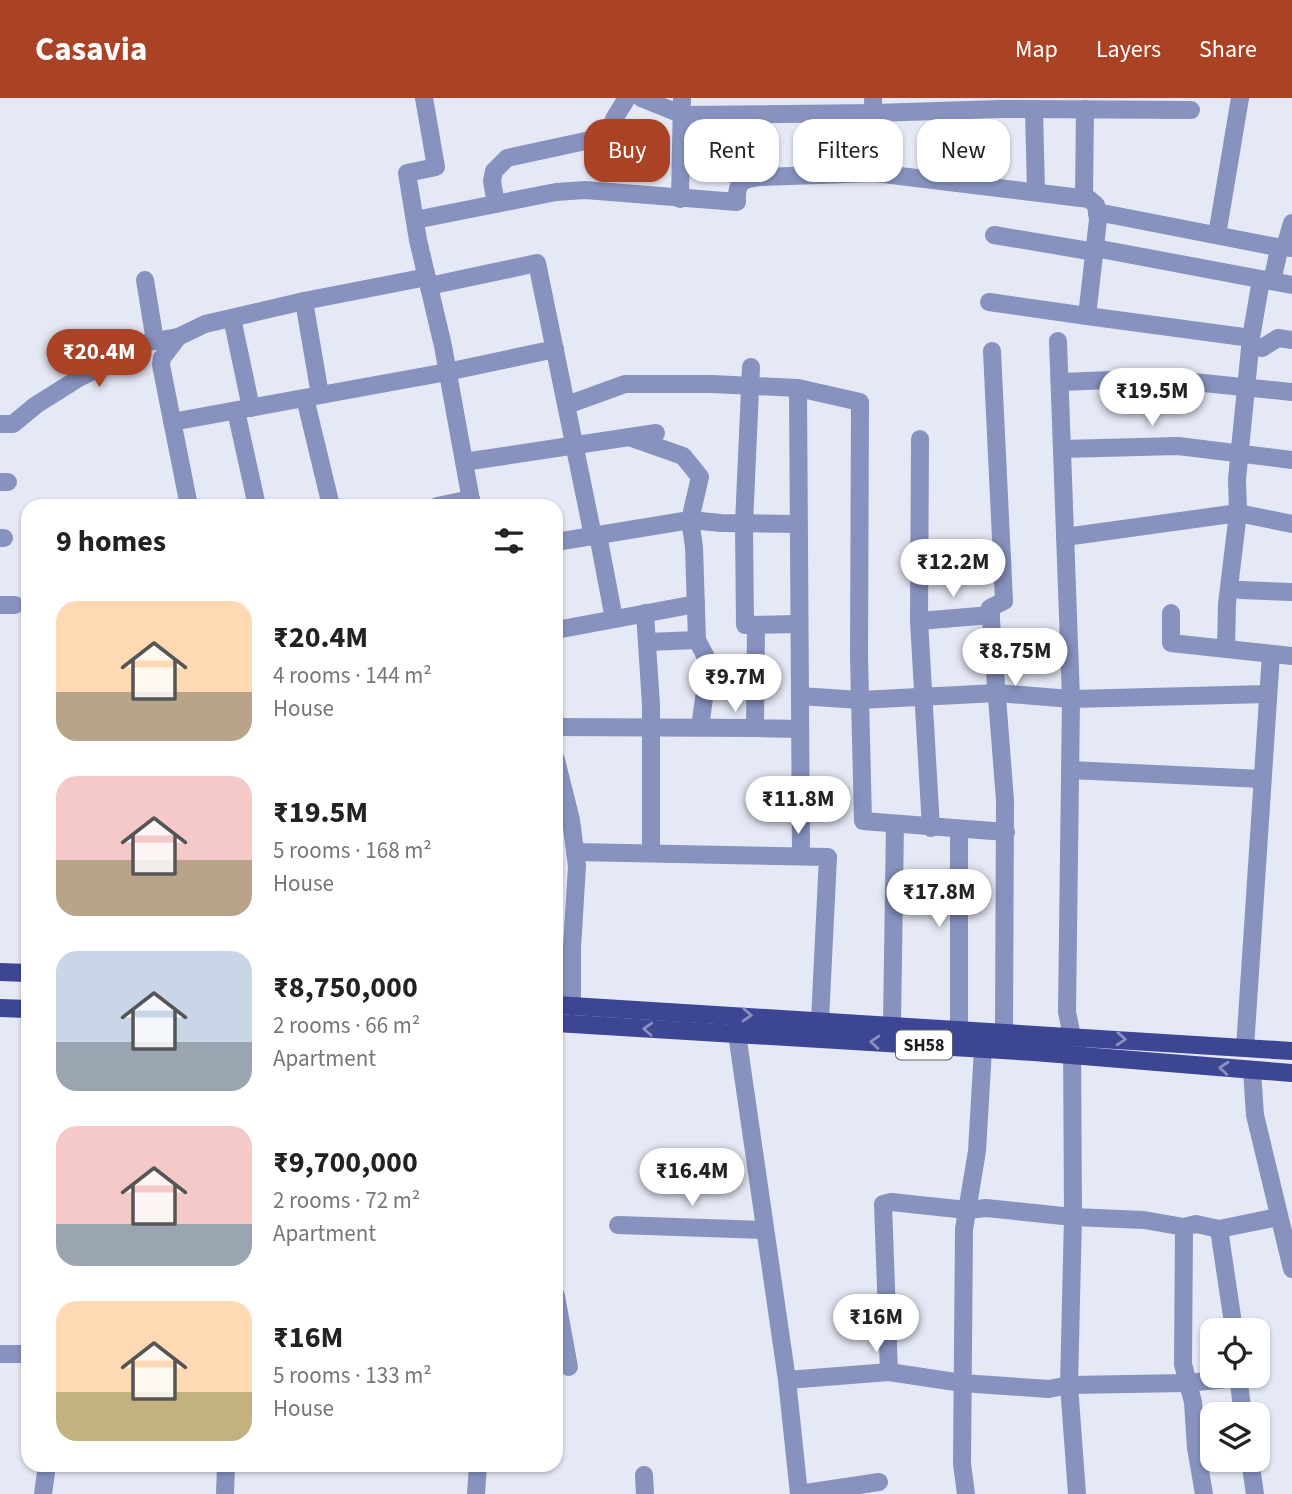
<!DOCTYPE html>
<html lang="en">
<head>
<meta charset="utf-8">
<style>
  :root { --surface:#fff; --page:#f6f6f6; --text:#222; --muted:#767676; --accent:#aa4225 }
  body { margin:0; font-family:"Source Sans 3",sans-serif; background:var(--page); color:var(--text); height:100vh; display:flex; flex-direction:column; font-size:26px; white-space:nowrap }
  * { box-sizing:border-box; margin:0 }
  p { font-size:23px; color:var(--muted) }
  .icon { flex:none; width:38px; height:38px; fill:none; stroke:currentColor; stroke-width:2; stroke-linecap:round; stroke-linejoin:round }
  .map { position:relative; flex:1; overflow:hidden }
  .details { position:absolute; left:21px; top:401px; width:542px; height:973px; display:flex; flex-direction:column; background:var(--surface); border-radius:21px; box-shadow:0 2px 5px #0004 }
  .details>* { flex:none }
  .banner { position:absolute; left:584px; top:21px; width:602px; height:63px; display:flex; gap:14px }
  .tools { position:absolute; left:1200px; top:1220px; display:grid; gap:14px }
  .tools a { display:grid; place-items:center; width:70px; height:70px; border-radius:14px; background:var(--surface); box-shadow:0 2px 5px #0004; font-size:35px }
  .price { position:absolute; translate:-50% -60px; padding:0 16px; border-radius:24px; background:#fff; color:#222; font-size:23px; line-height:46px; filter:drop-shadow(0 2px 4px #0008) }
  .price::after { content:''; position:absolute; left:50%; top:42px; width:21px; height:16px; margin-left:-10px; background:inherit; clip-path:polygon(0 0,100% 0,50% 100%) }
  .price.selected { background:var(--accent); color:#fff }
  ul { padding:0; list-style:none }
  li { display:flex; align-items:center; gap:21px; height:175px; padding:0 35px }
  li span { display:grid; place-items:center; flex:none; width:196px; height:140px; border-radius:21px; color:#555 }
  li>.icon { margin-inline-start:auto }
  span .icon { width:84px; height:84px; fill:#fffc; stroke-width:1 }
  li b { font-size:30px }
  h2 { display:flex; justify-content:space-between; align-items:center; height:84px; padding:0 35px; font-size:30px }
  .pill { padding:0 24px; border-radius:21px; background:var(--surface); box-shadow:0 2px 5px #0004; font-size:24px; line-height:63px }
  .pill.selected { background:var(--accent); color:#fff }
  header { display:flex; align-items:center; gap:42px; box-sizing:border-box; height:98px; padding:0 35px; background:var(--accent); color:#fff }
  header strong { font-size:33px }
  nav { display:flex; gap:38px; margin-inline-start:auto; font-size:24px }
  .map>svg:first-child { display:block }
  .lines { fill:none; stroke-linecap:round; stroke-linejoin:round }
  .minor { stroke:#8792bf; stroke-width:18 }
  .major { stroke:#3c4695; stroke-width:18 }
  .oneway { stroke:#8a90bf }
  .labels { text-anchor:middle; stroke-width:7; stroke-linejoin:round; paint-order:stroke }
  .shield { fill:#fff; stroke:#606164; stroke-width:2 }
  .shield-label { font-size:18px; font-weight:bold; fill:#1c1d22 }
</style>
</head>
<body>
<header>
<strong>Casavia</strong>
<nav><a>Map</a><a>Layers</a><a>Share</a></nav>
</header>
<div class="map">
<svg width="1292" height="1396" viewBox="0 0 1292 1396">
  <rect width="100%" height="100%" fill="#e5e9f5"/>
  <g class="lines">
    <g class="minor">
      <path d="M 424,0 L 436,69 L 407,75 L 418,142 L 443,248 L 472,408"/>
      <path d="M 641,0 L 683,17 L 874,15 L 1000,11 L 1191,12"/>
      <path d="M 873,0 L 875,75"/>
      <path d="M 1034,11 L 1036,94"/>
      <path d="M 1084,100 L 1085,11"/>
      <path d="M 680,101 L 682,0"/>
      <path d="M 496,106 L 492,83 L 494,73 L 507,60 L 604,39 L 610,36 L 614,21 L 627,0"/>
      <path d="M 1097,114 L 1282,150"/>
      <path d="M 415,122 L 556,94 L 585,92 L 737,104 C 736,85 741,81 760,79 L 875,75 L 1089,101 L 1096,107 L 1098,122 L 1087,218 L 1251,240 L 1251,248 L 1262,250 L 1278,240 L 1292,242"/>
      <path d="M 994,137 L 1095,154"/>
      <path d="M 1217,137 L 1240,0"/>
      <path d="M 1285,149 L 1292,125"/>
      <path d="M 1095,150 L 1292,187"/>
      <path d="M 145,182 L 155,243"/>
      <path d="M 1272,183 L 1279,152 L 1285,149 L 1292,150"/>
      <path d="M 429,188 L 537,165 L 593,438"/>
      <path d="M 304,203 L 320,297"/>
      <path d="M 989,204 L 1087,218"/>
      <path d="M 232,220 L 251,310"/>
      <path d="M 1058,243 L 1071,601 L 1067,914 L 1072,938 L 1073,1119 L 1069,1287 L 1077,1396"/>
      <path d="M 992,253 L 1004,503 L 990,510 L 1005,702 L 1004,934"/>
      <path d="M 751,269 L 744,426 L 745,527 L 799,526"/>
      <path d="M 1060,284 L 1138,281 L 1184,283 L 1292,294"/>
      <path d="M 798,290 L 801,758"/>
      <path d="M 305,300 L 331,408"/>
      <path d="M 567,307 L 625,286 L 712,286 L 798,290 L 860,304 L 859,559 L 863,723 L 1006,734"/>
      <path d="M 236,313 L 257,408"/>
      <path d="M 172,324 L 447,274 L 555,251"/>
      <path d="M 0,326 L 13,326 L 36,307 L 79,280 L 149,244 L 178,239"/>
      <path d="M 629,339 L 683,358 L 700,379 L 690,422 L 694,449 L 697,542 L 647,544"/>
      <path d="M 920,341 L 919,523 L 931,730"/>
      <path d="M 1062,351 L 1178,348 L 1292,362"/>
      <path d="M 464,364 L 656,335"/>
      <path d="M 0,384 L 8,384"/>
      <path d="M 189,408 L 161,267 L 162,260 L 178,239 L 205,226 L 304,203 L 427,179"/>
      <path d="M 437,408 L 471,401"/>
      <path d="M 598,437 L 614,521"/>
      <path d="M 1065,439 L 1238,415 L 1292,426"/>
      <path d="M 0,440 L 4,440"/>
      <path d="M 556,444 L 690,422 L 721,425 L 798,426"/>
      <path d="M 1240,492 L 1292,494"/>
      <path d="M 0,507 L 15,507"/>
      <path d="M 645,515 L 651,607 L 651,755"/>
      <path d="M 1171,515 L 1171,545 L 1292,558"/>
      <path d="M 919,523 L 991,517"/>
      <path d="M 756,527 L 755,630 L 800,631"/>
      <path d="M 556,532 L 696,506"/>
      <path d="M 697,542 L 709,565 L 700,629"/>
      <path d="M 1226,551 L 1227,506 L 1238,415 L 1237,381 L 1251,240 L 1261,182"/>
      <path d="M 800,598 L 860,602 L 997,595 L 1071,601 L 1268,596"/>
      <path d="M 556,629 L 755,630"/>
      <path d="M 556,662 L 571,722 L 577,768 L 572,850 L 572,907"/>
      <path d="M 1070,672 L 1262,681"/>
      <path d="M 575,754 L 828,759 L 820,922"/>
      <path d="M 892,926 L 895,726"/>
      <path d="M 959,931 L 959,731"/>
      <path d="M 737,936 L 787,1282 L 799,1396 L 879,1384"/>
      <path d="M 1245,950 L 1271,556"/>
      <path d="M 1252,973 L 1255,1017 L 1292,1171"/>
      <path d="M 618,1127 L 765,1132"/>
      <path d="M 1184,1129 L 1183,1266 L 1193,1304 L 1196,1350 L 1204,1396"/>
      <path d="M 1219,1131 L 1234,1232"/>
      <path d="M 556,1198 L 569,1269"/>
      <path d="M 0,1256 L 28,1256"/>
      <path d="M 889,1274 L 883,1106 L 891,1104 L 967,1112 L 986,1110 L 1073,1119 L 1144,1122 L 1184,1129 L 1196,1126 L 1219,1131 L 1278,1119"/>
      <path d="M 1238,1278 L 1243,1316"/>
      <path d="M 787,1282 L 889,1274 L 962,1285 L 1049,1291 L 1069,1287 L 1187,1285 L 1237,1280"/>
      <path d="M 1250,1362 L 1255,1396"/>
      <path d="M 644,1377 L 645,1396"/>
      <path d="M 43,1396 L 47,1367"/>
      <path d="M 225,1396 L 226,1367"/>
      <path d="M 476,1396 L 478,1367"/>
      <path d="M 966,1396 L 962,1366 L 964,1131 L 977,1053 L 983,951"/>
    </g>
    <g class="major">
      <path d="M 0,874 L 28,875"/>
      <path d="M 556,907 L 1292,953"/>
      <path d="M 0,910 L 28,911"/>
      <path d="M 556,925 L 1034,954 L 1292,975"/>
    </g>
  </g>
  <defs><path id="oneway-chevron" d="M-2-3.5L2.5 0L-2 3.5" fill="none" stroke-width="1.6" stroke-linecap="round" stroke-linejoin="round" transform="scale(1.75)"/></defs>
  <g class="oneway">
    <use href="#oneway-chevron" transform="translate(747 917) rotate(3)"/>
    <use href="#oneway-chevron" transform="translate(648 931) rotate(-177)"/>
    <use href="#oneway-chevron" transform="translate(1121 941) rotate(4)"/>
    <use href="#oneway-chevron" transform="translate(875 944) rotate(-176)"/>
    <use href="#oneway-chevron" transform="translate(1224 970) rotate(-175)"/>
  </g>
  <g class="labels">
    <rect class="shield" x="896" y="932.5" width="56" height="29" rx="5"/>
    <g class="shield-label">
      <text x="924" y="953">SH58</text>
    </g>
  </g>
</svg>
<div class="tools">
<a><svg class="icon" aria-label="locate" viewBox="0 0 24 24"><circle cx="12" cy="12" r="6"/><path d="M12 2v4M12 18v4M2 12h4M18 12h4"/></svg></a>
<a><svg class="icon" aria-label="layers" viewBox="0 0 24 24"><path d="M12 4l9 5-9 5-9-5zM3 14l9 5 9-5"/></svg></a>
</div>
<b class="price selected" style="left:99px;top:291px">₹20.4M</b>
<b class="price" style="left:1152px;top:330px">₹19.5M</b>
<b class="price" style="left:953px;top:501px">₹12.2M</b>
<b class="price" style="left:1015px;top:590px">₹8.75M</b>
<b class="price" style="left:735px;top:616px">₹9.7M</b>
<b class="price" style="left:798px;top:738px">₹11.8M</b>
<b class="price" style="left:939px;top:831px">₹17.8M</b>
<b class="price" style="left:692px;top:1110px">₹16.4M</b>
<b class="price" style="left:876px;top:1256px">₹16M</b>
<div class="banner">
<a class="pill selected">Buy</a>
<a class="pill">Rent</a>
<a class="pill">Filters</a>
<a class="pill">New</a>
</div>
<section class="details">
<h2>9 homes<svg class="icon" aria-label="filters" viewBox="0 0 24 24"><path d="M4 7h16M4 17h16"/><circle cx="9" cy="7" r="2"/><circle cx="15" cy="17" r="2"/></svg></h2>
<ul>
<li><span style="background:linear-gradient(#ffd9b3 65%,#b9a48a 0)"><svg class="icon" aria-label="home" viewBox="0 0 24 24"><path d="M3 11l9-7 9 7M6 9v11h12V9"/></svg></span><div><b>₹20.4M</b><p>4 rooms · 144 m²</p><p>House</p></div></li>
<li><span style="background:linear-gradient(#f6c9c9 60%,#b9a48a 0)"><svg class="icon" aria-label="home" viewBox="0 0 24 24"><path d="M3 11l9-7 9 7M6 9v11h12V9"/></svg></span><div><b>₹19.5M</b><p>5 rooms · 168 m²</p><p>House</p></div></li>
<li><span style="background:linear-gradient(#c9d6e8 65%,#9aa5b1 0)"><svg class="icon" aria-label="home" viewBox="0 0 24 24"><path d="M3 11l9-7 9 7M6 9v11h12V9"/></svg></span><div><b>₹8,750,000</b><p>2 rooms · 66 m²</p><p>Apartment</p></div></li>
<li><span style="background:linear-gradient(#f6c9c9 70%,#9aa5b1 0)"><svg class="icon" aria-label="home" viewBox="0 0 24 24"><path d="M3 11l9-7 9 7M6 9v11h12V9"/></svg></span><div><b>₹9,700,000</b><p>2 rooms · 72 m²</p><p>Apartment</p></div></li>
<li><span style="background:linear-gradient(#ffd9b3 65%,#c2b280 0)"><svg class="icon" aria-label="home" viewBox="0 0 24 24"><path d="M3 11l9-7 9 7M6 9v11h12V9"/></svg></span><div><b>₹16M</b><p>5 rooms · 133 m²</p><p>House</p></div></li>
</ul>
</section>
</div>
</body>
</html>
